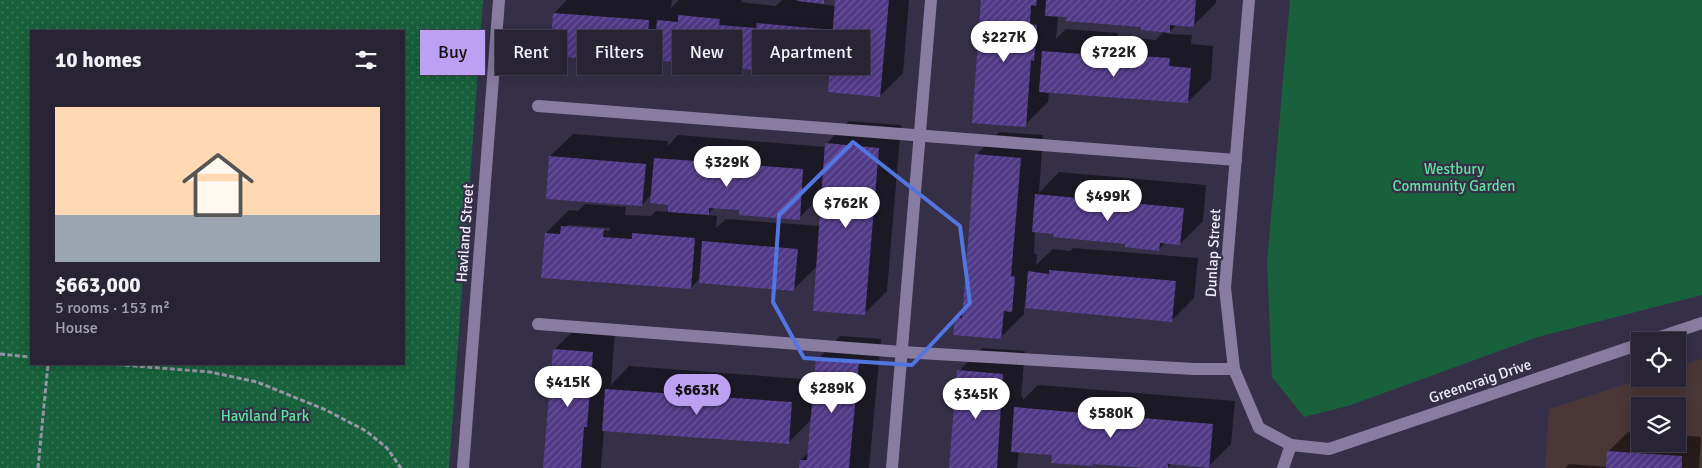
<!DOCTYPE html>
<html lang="en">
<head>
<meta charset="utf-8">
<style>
  :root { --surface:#282436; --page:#343042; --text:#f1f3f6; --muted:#a5a4ad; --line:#444151; --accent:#bca0f2 }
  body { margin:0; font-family:Signika,sans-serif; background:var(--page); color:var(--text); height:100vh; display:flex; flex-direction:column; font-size:19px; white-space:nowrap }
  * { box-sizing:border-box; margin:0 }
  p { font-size:16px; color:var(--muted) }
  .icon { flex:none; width:28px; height:28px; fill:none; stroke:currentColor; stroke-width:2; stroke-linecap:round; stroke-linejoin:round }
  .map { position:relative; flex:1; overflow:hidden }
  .drawer { position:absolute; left:30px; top:30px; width:375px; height:335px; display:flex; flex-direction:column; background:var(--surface); border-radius:0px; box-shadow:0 2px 12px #0003,0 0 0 1px var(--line) }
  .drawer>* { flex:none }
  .banner { position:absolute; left:420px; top:30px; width:475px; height:45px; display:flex; gap:10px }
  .fabs { position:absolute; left:1631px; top:332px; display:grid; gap:10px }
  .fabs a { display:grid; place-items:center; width:55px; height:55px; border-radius:0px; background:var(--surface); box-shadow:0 2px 12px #0003,0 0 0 1px var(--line); font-size:25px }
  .price { position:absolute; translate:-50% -42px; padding:0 11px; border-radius:18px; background:#fff; color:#222; font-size:16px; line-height:32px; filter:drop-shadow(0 1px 2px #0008) }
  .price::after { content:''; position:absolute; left:50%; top:30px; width:15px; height:11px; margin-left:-8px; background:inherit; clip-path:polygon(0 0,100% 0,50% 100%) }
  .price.current { background:var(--accent); color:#111 }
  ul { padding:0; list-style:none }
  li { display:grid; align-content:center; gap:10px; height:265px; padding:0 25px }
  li span { display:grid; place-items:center; height:155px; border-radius:0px; color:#555 }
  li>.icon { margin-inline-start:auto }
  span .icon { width:90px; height:90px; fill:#fffc; stroke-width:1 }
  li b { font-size:21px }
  h2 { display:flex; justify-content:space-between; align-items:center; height:60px; padding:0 25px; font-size:21px }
  .pill { padding:0 18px; border-radius:0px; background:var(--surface); box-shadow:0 2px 12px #0003,0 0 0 1px var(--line); font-size:18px; line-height:45px }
  .pill.current { background:var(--accent); color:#111 }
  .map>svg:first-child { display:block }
  .industrial { fill:#4a3636; fill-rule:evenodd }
  .green { fill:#18613c }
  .park { fill:url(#park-dots); fill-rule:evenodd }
  .shadow { fill:#0007; fill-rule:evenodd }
  .building { fill:url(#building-hatch) }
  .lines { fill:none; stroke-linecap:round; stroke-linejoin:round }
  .path { stroke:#9894a7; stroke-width:3; stroke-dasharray:5 2.5; stroke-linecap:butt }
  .minor { stroke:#887ca0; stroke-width:12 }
  .marked { fill:none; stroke:#5276e1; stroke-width:4; stroke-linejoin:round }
  .labels { text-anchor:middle; stroke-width:4.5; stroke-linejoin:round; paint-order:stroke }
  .park-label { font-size:15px; fill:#5fe29b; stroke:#353048 }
  .street-label { font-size:15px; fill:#f0edfc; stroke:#353048 }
</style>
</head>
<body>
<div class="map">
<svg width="1702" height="468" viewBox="0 0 1702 468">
  <defs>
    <pattern id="park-dots" width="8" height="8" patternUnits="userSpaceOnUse" patternTransform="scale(1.25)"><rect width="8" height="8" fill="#18613c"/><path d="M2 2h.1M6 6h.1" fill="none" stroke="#3a7859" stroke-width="1.8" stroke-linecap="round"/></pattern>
    <pattern id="building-hatch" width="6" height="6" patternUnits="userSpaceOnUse" patternTransform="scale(1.25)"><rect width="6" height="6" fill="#503986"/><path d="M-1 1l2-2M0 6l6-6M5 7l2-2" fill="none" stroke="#6a5698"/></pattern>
  </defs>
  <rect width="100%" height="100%" fill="#353048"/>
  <path class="industrial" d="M 1702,359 L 1702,468 L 1545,468 L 1549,409 L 1641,379 L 1678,379 L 1678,367 ZM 1640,406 L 1678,406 L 1678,444 L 1640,444 Z"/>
  <path class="green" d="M 1290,0 L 1702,0 L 1702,295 L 1538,337 L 1351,405 L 1304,417 L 1272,377 L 1267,263 Z"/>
  <path class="park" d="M 0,0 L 483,0 L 449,468 L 0,468 ZM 31,31 L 404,31 L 404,364 L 31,364 Z"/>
  <g class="shadow">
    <path d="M 567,0 L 672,0 L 671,8 L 679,0 L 742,0 L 741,2 L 776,6 L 782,0 L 825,0 L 821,4 L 836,6 L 836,0 L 909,0 L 903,73 L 880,96 L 832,60 L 817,75 L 655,52 L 646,61 L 554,13 Z"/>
    <path d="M 983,0 L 1216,0 L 1216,3 L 1193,26 L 1177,24 L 1168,34 L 1192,35 L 1191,44 L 1213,46 L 1211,79 L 1188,102 L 1049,92 L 1048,102 L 1025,125 ZM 1058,15 L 1143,26 L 1164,31 L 1156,40 L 1117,37 L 1118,33 L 1066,29 L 1056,39 Z"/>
    <path d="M 849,121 L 901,125 L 887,291 L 864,314 L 817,266 L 794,289 L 700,278 L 691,288 L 546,233 L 569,210 L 578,211 L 585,204 L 626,207 L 625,215 L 651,216 L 656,211 L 669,212 L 670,204 L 652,194 L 642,205 L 550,156 L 573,134 L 668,141 L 668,146 L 678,135 L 826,147 L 826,144 ZM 822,195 L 820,226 L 726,219 L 716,228 L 717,216 L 707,215 L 715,207 L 741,209 L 799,218 ZM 568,225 L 610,228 L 610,231 L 565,227 Z"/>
    <path d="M 999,132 L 1043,135 L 1039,193 L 1059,172 L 1206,185 L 1203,221 L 1180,244 L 1165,243 L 1159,249 L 1126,243 L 1035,231 L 1034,254 L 1037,254 L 1036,265 L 1053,249 L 1070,251 L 1073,248 L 1198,258 L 1194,298 L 1171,321 L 1024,307 L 1024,314 L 1001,337 L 956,318 L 964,311 L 976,155 Z"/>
    <path d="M 577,327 L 615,330 L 611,385 L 629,366 L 816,380 L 818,359 L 840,336 L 881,339 L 869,468 L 800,468 L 801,460 L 809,452 L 812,419 L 788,443 L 604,430 L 601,468 L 545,468 L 555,349 Z"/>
    <path d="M 982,348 L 1025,351 L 1021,396 L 1023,397 L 1023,400 L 1038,385 L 1235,401 L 1231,444 L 1208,467 L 1172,464 L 1167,468 L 1095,463 L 1093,465 L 1053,454 L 1019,451 L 1017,468 L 950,468 L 959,371 Z"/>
    <path d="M 1628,432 L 1640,433 L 1640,444 L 1678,444 L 1678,435 L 1701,437 L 1699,468 L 1565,468 L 1569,464 L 1608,467 L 1609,451 Z"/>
  </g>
  <g class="building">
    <path d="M 797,0 L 824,0 L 824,4 L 797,1 Z"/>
    <path d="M 835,0 L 889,0 L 880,97 L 828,92 Z"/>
    <path d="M 981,0 L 1037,0 L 1036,6 L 1031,5 L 1030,24 L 1037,25 L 1034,61 L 1031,60 L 1026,127 L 972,123 Z"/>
    <path d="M 1046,0 L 1196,0 L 1194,27 L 1170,25 L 1170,33 L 1141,30 L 1141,27 L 1066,21 L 1067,17 L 1045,16 Z"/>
    <path d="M 553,13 L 649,20 L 646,63 L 550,56 Z"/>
    <path d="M 678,15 L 720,19 L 719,25 L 756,28 L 757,23 L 822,29 L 817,76 L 653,60 L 657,20 L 678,22 Z"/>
    <path d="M 1042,51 L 1095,55 L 1095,60 L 1138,63 L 1138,56 L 1170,58 L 1169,66 L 1191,68 L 1188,103 L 1039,92 Z"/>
    <path d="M 825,143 L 879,148 L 865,315 L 813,311 Z"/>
    <path d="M 975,154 L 1021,158 L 1011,276 L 1015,277 L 1012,312 L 1004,311 L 1001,339 L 953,335 L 955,318 L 962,318 Z"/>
    <path d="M 549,156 L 646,164 L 642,206 L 546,199 Z"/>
    <path d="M 654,158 L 803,169 L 800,220 L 739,215 L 739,210 L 709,208 L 709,215 L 668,212 L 668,205 L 650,203 Z"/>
    <path d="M 1035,194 L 1184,208 L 1180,245 L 1160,243 L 1159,251 L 1125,247 L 1125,244 L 1053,237 L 1054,234 L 1032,232 Z"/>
    <path d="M 561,226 L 604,229 L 603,237 L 632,239 L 632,233 L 695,238 L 691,289 L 541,278 L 545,233 L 560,234 Z"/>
    <path d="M 702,241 L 798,249 L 794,291 L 699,283 Z"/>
    <path d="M 1049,270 L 1176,281 L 1172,322 L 1025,308 L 1028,271 L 1049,274 Z"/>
    <path d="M 553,349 L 593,352 L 587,427 L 584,427 L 581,468 L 543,468 Z"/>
    <path d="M 816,358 L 859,362 L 849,468 L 799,468 L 800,460 L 807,460 Z"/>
    <path d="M 957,370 L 1003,374 L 997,468 L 949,468 Z"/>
    <path d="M 605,389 L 792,402 L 789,444 L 602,431 Z"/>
    <path d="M 1014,407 L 1213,424 L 1209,468 L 1168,464 L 1168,468 L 1146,468 L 1093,464 L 1093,466 L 1051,463 L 1052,455 L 1011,452 Z"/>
    <path d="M 1607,451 L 1682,456 L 1682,468 L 1606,468 Z"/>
  </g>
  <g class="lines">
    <g class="path">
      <path d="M 0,354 L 31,357"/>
      <path d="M 110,364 L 210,372 L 257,382 L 326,410 L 366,431 L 387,448 L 401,468"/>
      <path d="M 38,468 L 48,364"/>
    </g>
    <g class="minor">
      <path d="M 1249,0 L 1225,288 L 1234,369 L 1259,428 L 1291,445 L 1329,449 L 1640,344"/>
      <path d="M 538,106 L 1236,160"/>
      <path d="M 538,324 L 902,352 L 1194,369 L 1234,369"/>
      <path d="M 1648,341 L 1702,323"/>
      <path d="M 463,468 L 499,0"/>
      <path d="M 892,468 L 931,0"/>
      <path d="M 1283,468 L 1291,445"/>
    </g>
  </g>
  <path class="marked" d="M 853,142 L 960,226 L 970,303 L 912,365 L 804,358 L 773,302 L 779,215 Z"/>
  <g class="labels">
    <g class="park-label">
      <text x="1454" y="174">Westbury<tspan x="1454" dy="17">Community Garden</tspan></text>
      <text x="265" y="421">Haviland Park</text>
    </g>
    <g class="street-label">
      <text transform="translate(465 233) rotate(-86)" y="5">Haviland Street</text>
      <text transform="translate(1213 253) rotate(-87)" y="5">Dunlap Street</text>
      <text transform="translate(1480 381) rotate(-19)" y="5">Greencraig Drive</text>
    </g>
  </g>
</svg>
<div class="fabs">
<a><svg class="icon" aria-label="locate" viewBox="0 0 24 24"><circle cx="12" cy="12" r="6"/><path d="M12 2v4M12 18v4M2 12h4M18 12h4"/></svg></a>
<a><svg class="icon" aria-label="layers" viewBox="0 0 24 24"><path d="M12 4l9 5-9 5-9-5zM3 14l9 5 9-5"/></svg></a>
</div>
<b class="price" style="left:1004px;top:63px">$227K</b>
<b class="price" style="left:1114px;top:78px">$722K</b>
<b class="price" style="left:727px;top:188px">$329K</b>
<b class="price" style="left:1108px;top:222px">$499K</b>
<b class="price" style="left:846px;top:229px">$762K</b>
<b class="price" style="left:568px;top:408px">$415K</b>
<b class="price" style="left:832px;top:414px">$289K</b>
<b class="price current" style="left:697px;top:416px">$663K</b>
<b class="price" style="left:976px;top:420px">$345K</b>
<b class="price" style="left:1111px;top:439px">$580K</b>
<div class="banner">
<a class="pill current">Buy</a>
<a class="pill">Rent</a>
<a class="pill">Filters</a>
<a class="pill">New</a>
<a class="pill">Apartment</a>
</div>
<section class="drawer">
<h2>10 homes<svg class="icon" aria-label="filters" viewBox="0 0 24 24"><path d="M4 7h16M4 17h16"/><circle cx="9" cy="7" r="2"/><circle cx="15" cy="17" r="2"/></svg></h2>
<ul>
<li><span style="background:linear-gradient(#ffd9b3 70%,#9aa5b1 0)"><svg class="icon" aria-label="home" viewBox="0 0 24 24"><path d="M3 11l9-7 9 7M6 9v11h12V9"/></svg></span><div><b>$663,000</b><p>5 rooms · 153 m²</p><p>House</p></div></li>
</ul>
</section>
</div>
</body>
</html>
